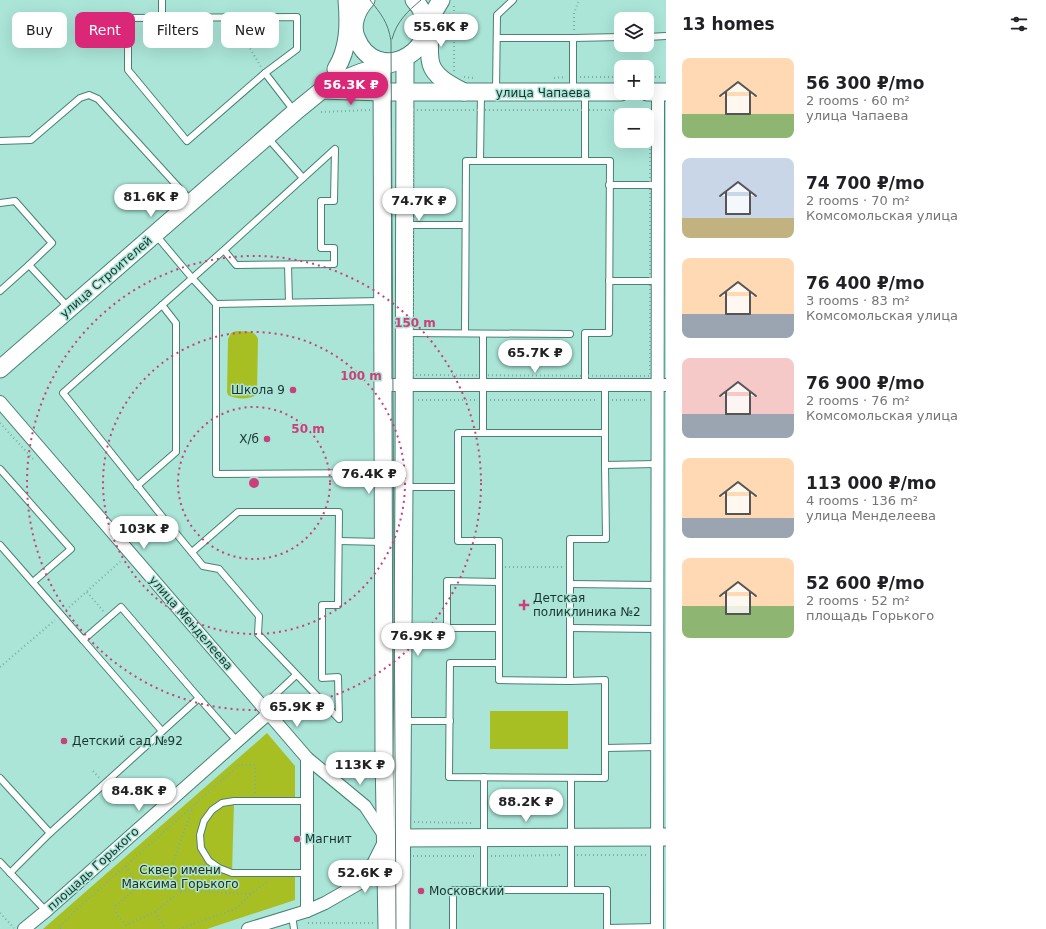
<!DOCTYPE html>
<html lang="en">
<head>
<meta charset="utf-8">
<style>
  :root { --surface:#fff; --page:#f6f6f6; --text:#202124; --muted:#757577; --accent:#db2777 }
  body { margin:0; font-family:"DejaVu Sans",sans-serif; background:var(--page); color:var(--text); height:100vh; display:flex; flex-direction:column; font-size:15px; white-space:nowrap }
  * { box-sizing:border-box; margin:0 }
  p { font-size:13px; color:var(--muted) }
  .icon { flex:none; width:22px; height:22px; fill:none; stroke:currentColor; stroke-width:2; stroke-linecap:round; stroke-linejoin:round }
  .map { position:relative; flex:1; overflow:hidden }
  .side { display:flex; flex-direction:column; background:var(--surface); width:380px }
  .side>* { flex:none }
  .banner { position:absolute; left:12px; top:12px; width:380px; height:36px; display:flex; gap:8px }
  .buttons { position:absolute; left:614px; top:12px; display:grid; gap:8px }
  .buttons a { display:grid; place-items:center; width:40px; height:40px; border-radius:8px; background:var(--surface); box-shadow:0 4px 16px #0002; font-size:20px }
  .price { position:absolute; translate:-50% -34px; padding:0 9px; border-radius:14px; background:#fff; color:#222; font-size:13px; line-height:26px; filter:drop-shadow(0 1px 2px #0008) }
  .price::after { content:''; position:absolute; left:50%; top:24px; width:12px; height:9px; margin-left:-6px; background:inherit; clip-path:polygon(0 0,100% 0,50% 100%) }
  .price.current { background:var(--accent); color:#fff }
  ul { padding:0; list-style:none }
  li { display:flex; align-items:center; gap:12px; height:100px; padding:0 16px }
  li span { display:grid; place-items:center; flex:none; width:112px; height:80px; border-radius:8px; color:#555 }
  li>.icon { margin-inline-start:auto }
  span .icon { width:48px; height:48px; fill:#fffc; stroke-width:1 }
  li b { font-size:17px }
  h2 { display:flex; justify-content:space-between; align-items:center; height:48px; padding:0 16px; font-size:17px }
  .tag { padding:0 14px; border-radius:8px; background:var(--surface); box-shadow:0 4px 16px #0002; font-size:14px; line-height:36px }
  .tag.current { background:var(--accent); color:#fff }
  main { display:flex; flex:1; min-height:0 }
  .map>svg:first-child { display:block }
  .green { fill:#a8bf24 }
  .lines { fill:none; stroke-linecap:round; stroke-linejoin:round }
  .lane-casing { stroke:#498175; stroke-width:8 }
  .street-casing { stroke:#498175; stroke-width:14 }
  .secondary-casing { stroke:#498175; stroke-width:19 }
  .path { stroke:#7dada1; stroke-width:2; stroke-dasharray:1 3; stroke-linecap:butt }
  .lane { stroke:#fff; stroke-width:6 }
  .street { stroke:#fff; stroke-width:12 }
  .secondary { stroke:#fff; stroke-width:17 }
  .tram { stroke:#547a71; stroke-width:1 }
  .ring { fill:none; stroke:#c9407a; stroke-width:2; stroke-dasharray:2 4 }
  .poi-dot { fill:#c9407a; stroke:#aae5d7; stroke-width:1.5 }
  .labels { text-anchor:middle; stroke-width:3; stroke-linejoin:round; paint-order:stroke }
  .street-label { font-size:12px; fill:#1a322d; stroke:#aae5d7 }
  .poi-label { font-size:12px; fill:#1a322d; stroke:#aae5d7; text-anchor:start }
  .park-label { font-size:12px; fill:#282c15; stroke:#aae5d7 }
  .centre { fill:#c9407a; stroke:#aae5d7; stroke-width:2 }
  .ring-label { font-size:12px; text-anchor:middle; font-weight:bold; fill:#c9407a; stroke:#aae5d7; stroke-width:3; stroke-linejoin:round; paint-order:stroke }
</style>
</head>
<body>
<main>
<div class="map">
<svg width="666" height="929" viewBox="0 0 666 929">
  <rect width="100%" height="100%" fill="#aae5d7"/>
  <g class="green">
    <path d="M 236,331 C 244,332 255,329 258,339 L 257,392 L 256,395 C 249,400 235,399 228,395 L 227,392 L 228,339 L 231,333 Z"/>
    <rect x="490" y="711" width="78" height="38"/>
    <path d="M 267,733 L 295,766 L 295,801 L 234,802 L 232,873 L 295,873 L 295,900 L 207,929 L 43,929 Z"/>
  </g>
  <g class="lines">
    <defs>
      <g id="lane">
        <path d="M 162,0 L 162,18"/>
        <path d="M 297,17 L 297,49 L 265,73 L 187,141 L 128,70 L 128,18 Z"/>
        <path d="M 647,37 L 666,36"/>
        <path d="M 497,38 L 573,38"/>
        <path d="M 265,73 L 295,112"/>
        <path d="M 496,91 L 497,15 L 513,0"/>
        <path d="M 573,91 L 573,38 L 621,37"/>
        <path d="M 267,137 L 303,178"/>
        <path d="M 0,141 L 31,140 L 80,98 L 89,95 L 98,99 L 191,201"/>
        <path d="M 480,161 L 481,93"/>
        <path d="M 585,161 L 585,93"/>
        <path d="M 609,185 L 657,185"/>
        <path d="M 0,203 L 15,201 L 52,243 L 29,265 L 68,307"/>
        <path d="M 405,225 L 465,225"/>
        <path d="M 155,234 L 192,278 L 216,304"/>
        <path d="M 288,265 L 289,302"/>
        <path d="M 609,281 L 657,281"/>
        <path d="M 0,291 L 29,265"/>
        <path d="M 382,301 L 216,304 L 216,474 L 382,473"/>
        <path d="M 406,333 L 570,334"/>
        <path d="M 465,333 L 466,161 L 610,161 L 609,333 L 585,333 L 585,386"/>
        <path d="M 483,334 L 483,433"/>
        <path d="M 605,386 L 605,433"/>
        <path d="M 605,465 L 605,433 L 458,433 L 458,541 L 499,541 L 499,680 L 570,681 L 570,539 L 606,539 L 605,465 L 657,464"/>
        <path d="M 0,469 L 71,549 L 33,582"/>
        <path d="M 137,486 L 176,452 L 176,323 L 162,305"/>
        <path d="M 406,487 L 458,487"/>
        <path d="M 339,541 L 383,542"/>
        <path d="M 0,545 L 83,640 L 121,607 L 199,698 L 237,741"/>
        <path d="M 192,552 L 238,512 L 339,512 L 338,605 L 322,605 L 322,678 L 338,677 L 339,719 L 258,634 L 259,616 L 219,569 L 203,566 L 165,520 L 63,393 L 224,250 L 335,149 L 334,201 L 321,201 L 321,248 L 334,248 L 334,264 L 236,265 L 224,250"/>
        <path d="M 499,582 L 447,581 L 447,628 L 499,628"/>
        <path d="M 570,584 L 657,585"/>
        <path d="M 570,628 L 657,629"/>
        <path d="M 83,640 L 162,731"/>
        <path d="M 499,663 L 450,663 L 449,777 L 605,778 L 605,680 L 570,681"/>
        <path d="M 263,706 L 296,675"/>
        <path d="M 403,721 L 450,721"/>
        <path d="M 605,748 L 657,747"/>
        <path d="M 0,778 L 50,833 L 10,873"/>
        <path d="M 571,778 L 571,890"/>
        <path d="M 307,801 L 234,801 L 222,803 L 212,810 L 204,821 L 200,835 L 201,848 L 209,861 L 219,868 L 232,873 L 307,873"/>
        <path d="M 50,833 L 199,698"/>
        <path d="M 0,862 L 46,911"/>
        <path d="M 484,890 L 484,777"/>
        <path d="M 292,915 L 294,929"/>
        <path d="M 607,928 L 657,927"/>
        <path d="M 453,929 L 453,890 L 607,890 L 607,929"/>
      </g>
      <g id="street">
        <path d="M 383,385 L 666,385"/>
        <path d="M 0,402 L 307,758 L 365,806 L 386,838 L 365,880 L 325,903 L 307,911 L 248,929"/>
        <path d="M 307,758 L 307,911"/>
        <path d="M 24,929 L 46,911 L 269,713"/>
        <path d="M 657,929 L 658,92"/>
      </g>
      <g id="secondary">
        <path d="M 366,0 C 357,10 351,24 356,37 C 377,92 455,44 414,0"/>
        <path d="M 426,25 L 441,0"/>
        <path d="M 430,29 C 430,40 428,54 431,64 C 435,78 453,86 464,92"/>
        <path d="M 382,61 L 384,754 L 387,929"/>
        <path d="M 336,69 C 349,48 349,24 347,0"/>
        <path d="M 322,90 L 382,92 L 621,92"/>
        <path d="M 647,92 L 666,92"/>
        <path d="M 0,369 L 295,112 L 322,90 L 334,83 L 362,72 L 393,63"/>
        <path d="M 390,838 L 666,837"/>
        <path d="M 401,929 L 404,487 L 405,59"/>
      </g>
    </defs>
    <use href="#lane" class="lane-casing"/>
    <use href="#street" class="street-casing"/>
    <use href="#secondary" class="secondary-casing"/>
    <g class="path">
      <path d="M 237,24 L 237,26 L 261,67"/>
      <path d="M 574,30 L 574,13 L 579,0"/>
      <path d="M 454,71 L 454,3"/>
      <path d="M 464,77 L 474,78"/>
      <path d="M 580,77 L 621,77"/>
      <path d="M 647,77 L 661,77"/>
      <path d="M 554,78 L 566,77"/>
      <path d="M 413,110 L 650,110 L 650,376 L 413,375 Z"/>
      <path d="M 321,112 L 370,110"/>
      <path d="M 418,400 L 475,400"/>
      <path d="M 490,400 L 597,400"/>
      <path d="M 612,400 L 647,400"/>
      <path d="M 0,423 L 33,459"/>
      <path d="M 505,567 L 563,567"/>
      <path d="M 87,592 L 104,612"/>
      <path d="M 66,610 L 122,560"/>
      <path d="M 0,667 L 55,620"/>
      <path d="M 93,771 L 100,779"/>
      <path d="M 414,822 L 473,823"/>
      <path d="M 577,855 L 647,855"/>
      <path d="M 413,856 L 477,856"/>
      <path d="M 491,856 L 563,855"/>
      <path d="M 126,866 L 139,886"/>
      <path d="M 170,871 L 177,879 L 181,891 L 155,912 L 126,925 L 118,916 L 114,907 L 139,886 Z"/>
      <path d="M 170,871 L 193,807"/>
      <path d="M 177,879 L 203,864"/>
      <path d="M 181,891 L 251,894"/>
      <path d="M 155,912 L 166,929"/>
      <path d="M 0,913 L 14,928"/>
      <path d="M 308,923 L 373,923"/>
      <path d="M 61,929 L 59,927 L 76,910 L 239,765 L 255,765 L 255,794"/>
      <path d="M 179,929 L 235,909 L 251,894 L 269,880"/>
    </g>
    <use href="#lane" class="lane"/>
    <use href="#street" class="street"/>
    <use href="#secondary" class="secondary"/>
    <g class="tram">
      <path d="M 370,0 C 381,14 388,22 391,41 L 396,929"/>
      <path d="M 392,39 C 397,21 407,12 421,0"/>
    </g>
  </g>
  <g class="ring">
    <circle cx="254" cy="483" r="76"/>
    <circle cx="254" cy="483" r="151"/>
    <circle cx="254" cy="483" r="227"/>
  </g>
  <g class="poi-dot">
    <circle cx="293" cy="390" r="4"/>
    <circle cx="267" cy="439" r="4"/>
    <path d="M522 599h4v4h4v4h-4v4h-4v-4h-4v-4h4z"/>
    <circle cx="64" cy="741" r="4"/>
    <circle cx="297" cy="839" r="4"/>
    <circle cx="421" cy="891" r="4"/>
  </g>
  <g class="labels">
    <g class="street-label">
      <text x="543" y="97">улица Чапаева</text>
      <text transform="translate(106 277) rotate(-41)" y="4">улица Строителей</text>
      <text transform="translate(191 623) rotate(49)" y="4">улица Менделеева</text>
      <text transform="translate(93 869) rotate(-42)" y="4">площадь Горького</text>
    </g>
    <g class="poi-label">
      <text x="285" y="394" text-anchor="end">Школа 9</text>
      <text x="259" y="443" text-anchor="end">Х/б</text>
      <text x="533" y="602">Детская<tspan x="533" dy="14">поликлиника №2</tspan></text>
      <text x="72" y="745">Детский сад №92</text>
      <text x="305" y="843">Магнит</text>
      <text x="429" y="895">Московский</text>
    </g>
    <g class="park-label">
      <text x="180" y="874">Сквер имени<tspan x="180" dy="14">Максима Горького</tspan></text>
    </g>
  </g>
  <circle cx="254" cy="483" r="6" class="centre"/>
  <g class="ring-label">
    <text x="415" y="327">150 m</text>
    <text x="361" y="380">100 m</text>
    <text x="308" y="433">50 m</text>
  </g>
</svg>
<div class="buttons">
<a><svg class="icon" aria-label="layers" viewBox="0 0 24 24"><path d="M12 4l9 5-9 5-9-5zM3 14l9 5 9-5"/></svg></a>
<a>+</a>
<a>−</a>
</div>
<b class="price" style="left:441px;top:48px">55.6K ₽</b>
<b class="price current" style="left:351px;top:106px">56.3K ₽</b>
<b class="price" style="left:151px;top:218px">81.6K ₽</b>
<b class="price" style="left:419px;top:222px">74.7K ₽</b>
<b class="price" style="left:535px;top:374px">65.7K ₽</b>
<b class="price" style="left:369px;top:495px">76.4K ₽</b>
<b class="price" style="left:144px;top:550px">103K ₽</b>
<b class="price" style="left:418px;top:657px">76.9K ₽</b>
<b class="price" style="left:297px;top:728px">65.9K ₽</b>
<b class="price" style="left:360px;top:786px">113K ₽</b>
<b class="price" style="left:139px;top:812px">84.8K ₽</b>
<b class="price" style="left:526px;top:823px">88.2K ₽</b>
<b class="price" style="left:365px;top:894px">52.6K ₽</b>
<div class="banner">
<a class="tag">Buy</a>
<a class="tag current">Rent</a>
<a class="tag">Filters</a>
<a class="tag">New</a>
</div>
</div>
<section class="side">
<h2>13 homes<svg class="icon" aria-label="filters" viewBox="0 0 24 24"><path d="M4 7h16M4 17h16"/><circle cx="9" cy="7" r="2"/><circle cx="15" cy="17" r="2"/></svg></h2>
<ul>
<li><span style="background:linear-gradient(#ffd9b3 70%,#8fb573 0)"><svg class="icon" aria-label="home" viewBox="0 0 24 24"><path d="M3 11l9-7 9 7M6 9v11h12V9"/></svg></span><div><b>56 300 ₽/mo</b><p>2 rooms · 60 m²</p><p>улица Чапаева</p></div></li>
<li><span style="background:linear-gradient(#c9d6e8 75%,#c2b280 0)"><svg class="icon" aria-label="home" viewBox="0 0 24 24"><path d="M3 11l9-7 9 7M6 9v11h12V9"/></svg></span><div><b>74 700 ₽/mo</b><p>2 rooms · 70 m²</p><p>Комсомольская улица</p></div></li>
<li><span style="background:linear-gradient(#ffd9b3 70%,#9aa5b1 0)"><svg class="icon" aria-label="home" viewBox="0 0 24 24"><path d="M3 11l9-7 9 7M6 9v11h12V9"/></svg></span><div><b>76 400 ₽/mo</b><p>3 rooms · 83 m²</p><p>Комсомольская улица</p></div></li>
<li><span style="background:linear-gradient(#f6c9c9 70%,#9aa5b1 0)"><svg class="icon" aria-label="home" viewBox="0 0 24 24"><path d="M3 11l9-7 9 7M6 9v11h12V9"/></svg></span><div><b>76 900 ₽/mo</b><p>2 rooms · 76 m²</p><p>Комсомольская улица</p></div></li>
<li><span style="background:linear-gradient(#ffd9b3 75%,#9aa5b1 0)"><svg class="icon" aria-label="home" viewBox="0 0 24 24"><path d="M3 11l9-7 9 7M6 9v11h12V9"/></svg></span><div><b>113 000 ₽/mo</b><p>4 rooms · 136 m²</p><p>улица Менделеева</p></div></li>
<li><span style="background:linear-gradient(#ffd9b3 60%,#8fb573 0)"><svg class="icon" aria-label="home" viewBox="0 0 24 24"><path d="M3 11l9-7 9 7M6 9v11h12V9"/></svg></span><div><b>52 600 ₽/mo</b><p>2 rooms · 52 m²</p><p>площадь Горького</p></div></li>
</ul>
</section>
</main>
</body>
</html>
